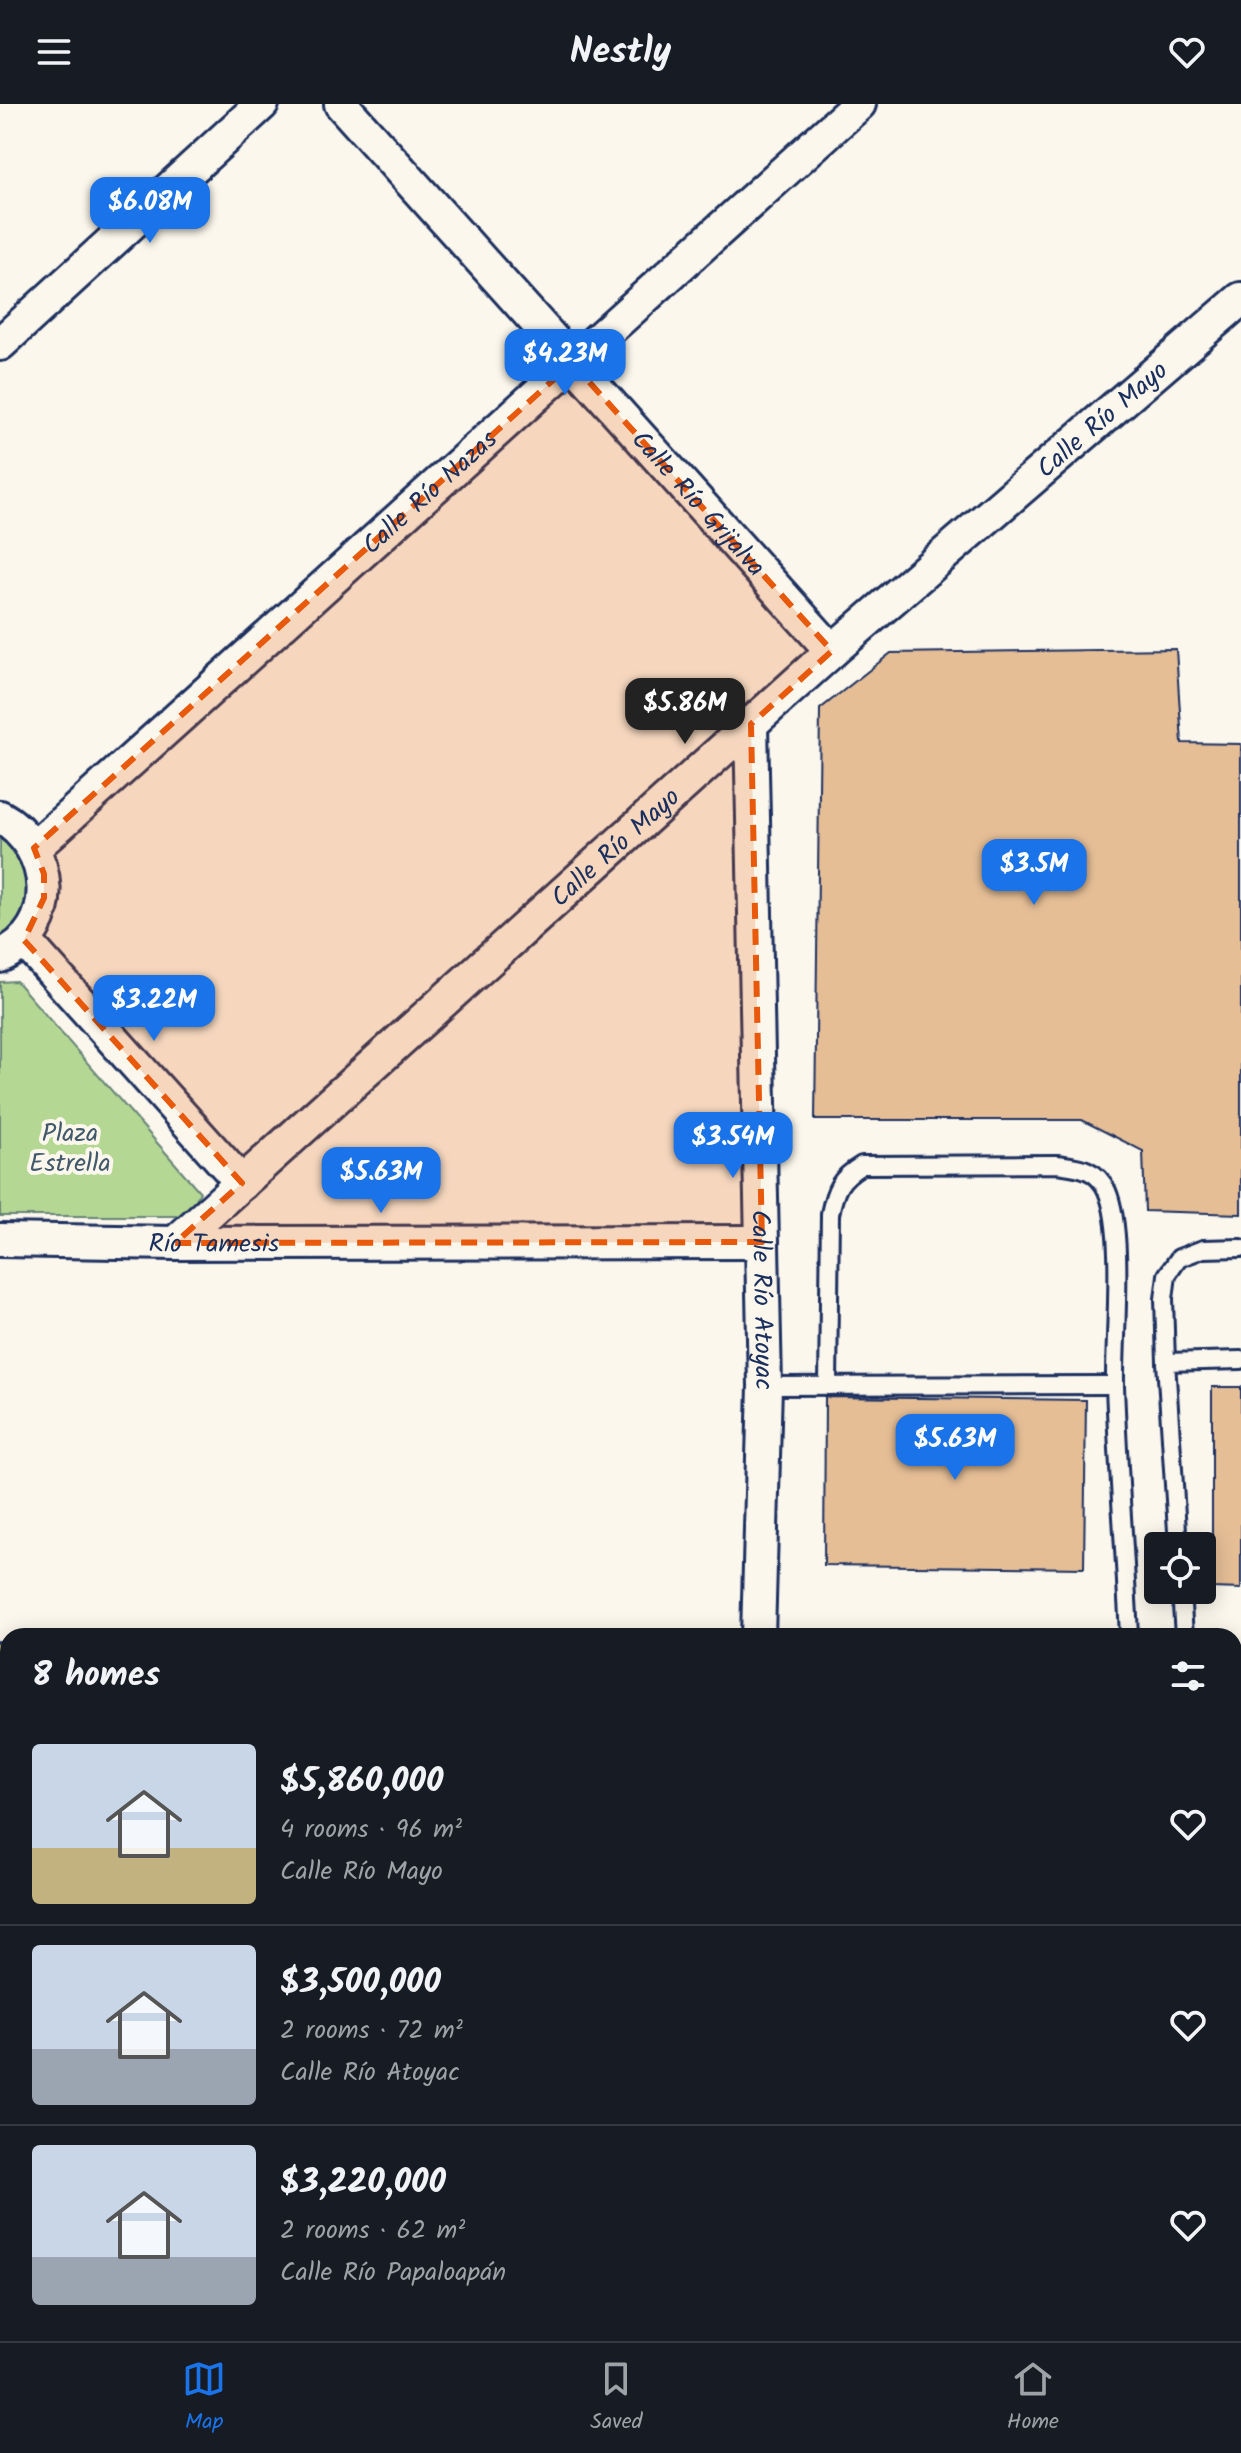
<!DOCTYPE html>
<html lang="en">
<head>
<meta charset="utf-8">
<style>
  :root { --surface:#171b24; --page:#20242c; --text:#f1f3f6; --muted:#9ea1a6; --line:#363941; --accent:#1a73e8 }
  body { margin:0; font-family:Kalam,sans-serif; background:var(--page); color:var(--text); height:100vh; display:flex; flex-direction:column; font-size:30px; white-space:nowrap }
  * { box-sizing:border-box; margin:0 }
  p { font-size:26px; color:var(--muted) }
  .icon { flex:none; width:44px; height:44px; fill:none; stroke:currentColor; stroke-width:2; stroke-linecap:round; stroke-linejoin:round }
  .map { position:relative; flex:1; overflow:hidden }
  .drawer { position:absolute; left:0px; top:1524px; width:1242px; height:714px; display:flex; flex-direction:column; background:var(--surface); border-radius:24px 24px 0 0; box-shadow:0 4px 20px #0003 }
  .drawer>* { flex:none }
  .fabs { position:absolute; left:1144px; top:1428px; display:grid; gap:16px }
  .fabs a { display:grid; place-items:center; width:72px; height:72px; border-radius:8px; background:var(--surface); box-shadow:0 4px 20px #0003; font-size:40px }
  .price { position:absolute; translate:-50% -68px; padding:0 18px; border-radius:16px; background:var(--accent); color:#fff; font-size:26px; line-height:52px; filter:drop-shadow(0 2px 4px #0008) }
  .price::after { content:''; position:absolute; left:50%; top:48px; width:24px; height:18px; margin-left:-12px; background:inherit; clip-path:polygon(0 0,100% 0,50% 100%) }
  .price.active { background:#222; color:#fff }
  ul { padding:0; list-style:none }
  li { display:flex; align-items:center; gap:24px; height:200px; padding:0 32px }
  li+li { border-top:2px solid var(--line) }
  li span { display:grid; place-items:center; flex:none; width:224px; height:160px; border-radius:8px; color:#555 }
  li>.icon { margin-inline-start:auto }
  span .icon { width:96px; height:96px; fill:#fffc; stroke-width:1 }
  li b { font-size:34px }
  h2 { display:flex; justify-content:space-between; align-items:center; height:96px; padding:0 32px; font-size:34px }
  header { display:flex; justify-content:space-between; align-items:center; height:104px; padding:0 32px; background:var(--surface); font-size:36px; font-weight:700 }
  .dock { display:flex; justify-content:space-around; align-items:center; height:112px; border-top:2px solid var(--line); background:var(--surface); font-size:22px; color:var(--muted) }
  .dock a { display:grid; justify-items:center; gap:4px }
  .dock .active { color:var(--accent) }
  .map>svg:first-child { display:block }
  .green { fill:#b4d893; stroke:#688478; stroke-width:2 }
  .building { fill:#e5be96; stroke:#1b2f5e; stroke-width:2 }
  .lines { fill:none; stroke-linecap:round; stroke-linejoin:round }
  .lane-casing { stroke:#1b2f5e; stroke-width:22 }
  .street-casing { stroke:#1b2f5e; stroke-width:38 }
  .primary-casing { stroke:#1b2f5e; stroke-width:50 }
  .lane { stroke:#fbf7ec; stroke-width:16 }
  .street { stroke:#fbf7ec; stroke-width:32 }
  .primary { stroke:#f4e382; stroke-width:44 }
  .marked { fill:#e8590c; fill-opacity:0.2; stroke:#e8590c; stroke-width:6; stroke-dasharray:16 10; stroke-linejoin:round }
  .labels { text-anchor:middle; stroke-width:8; stroke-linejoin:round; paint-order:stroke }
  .street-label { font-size:26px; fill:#1b2f5e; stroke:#fbf7ec }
  .park-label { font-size:26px; fill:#41596b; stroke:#fbf7ec }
</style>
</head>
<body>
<header><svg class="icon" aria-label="menu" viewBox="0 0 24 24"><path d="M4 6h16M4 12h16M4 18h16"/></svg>Nestly<svg class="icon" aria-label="heart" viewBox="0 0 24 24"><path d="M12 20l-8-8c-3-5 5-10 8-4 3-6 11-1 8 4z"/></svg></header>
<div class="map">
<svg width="1241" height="2237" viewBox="0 0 1241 2237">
  <rect width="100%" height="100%" fill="#fbf7ec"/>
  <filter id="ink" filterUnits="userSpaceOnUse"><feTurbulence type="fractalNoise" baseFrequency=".0125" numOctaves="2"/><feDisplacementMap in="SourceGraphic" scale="16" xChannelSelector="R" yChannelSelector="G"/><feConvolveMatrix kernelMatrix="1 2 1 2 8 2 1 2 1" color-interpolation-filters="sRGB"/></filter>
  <g filter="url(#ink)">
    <g class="green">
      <path d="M 0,723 L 22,740 L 35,801 L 0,843 Z"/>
      <path d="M 16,877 L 200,1088 L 187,1112 L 0,1112 L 0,878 Z"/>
      <path d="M 0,1587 L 8,1587 L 8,1728 L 0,1719 Z"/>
    </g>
    <g class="building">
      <path d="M 1176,545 L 1182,639 L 1241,640 L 1241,1110 L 1145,1107 L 1143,1047 L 1082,1016 L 815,1016 L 820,605 L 891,549 Z"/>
      <path d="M 1212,1283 L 1241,1283 L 1241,1485 L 1212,1484 Z"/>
      <path d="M 825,1293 L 1086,1296 L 1084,1464 L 824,1461 Z"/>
    </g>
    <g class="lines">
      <defs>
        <g id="lane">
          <path d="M 1166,1258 L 1241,1256"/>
          <path d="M 765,1282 L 1115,1281"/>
          <path d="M 828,1282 L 830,1110 C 835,1085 840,1074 862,1061 L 1057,1060 C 1079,1063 1097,1064 1107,1087 C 1125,1129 1114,1233 1115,1282 C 1118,1365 1125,1449 1129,1532"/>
          <path d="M 1178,1442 L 1166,1258 L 1164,1195 L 1167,1171 L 1179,1154 L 1203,1145 L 1241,1144"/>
          <path d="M 1181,1486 L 1184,1532"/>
        </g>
        <g id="street">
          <path id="s1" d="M 341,0 L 832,547"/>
          <path d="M 0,240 L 262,0"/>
          <path id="s2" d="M 751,620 L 765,1282 L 758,1532"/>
          <path d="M 0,713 C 54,742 62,826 0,852"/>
          <path id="s3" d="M 34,744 L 859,0"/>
          <path d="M 24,836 L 242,1079"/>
          <path id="s4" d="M 0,1136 L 175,1139 L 762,1138"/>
          <path id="s5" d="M 175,1139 L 832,547 L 1241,195"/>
          <path d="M 1234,1620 L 1241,1612"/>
          <path d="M 0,1786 L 8,1777"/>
          <path d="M 712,2230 L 720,2237"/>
          <path d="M 138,2237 L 145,2230"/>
          <path d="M 671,2237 L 677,2230"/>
        </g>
        <g id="primary">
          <path d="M 0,1561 L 8,1561"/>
          <path d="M 1234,1566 L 1241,1566"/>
          <path d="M 1234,2210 L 1241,2202"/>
          <path d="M 1209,2237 L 1215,2230"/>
        </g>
      </defs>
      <use href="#lane" class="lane-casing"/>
      <use href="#street" class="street-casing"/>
      <use href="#primary" class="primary-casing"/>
      <use href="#lane" class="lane"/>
      <use href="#street" class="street"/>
      <use href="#primary" class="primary"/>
    </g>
  </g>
  <path class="marked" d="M 572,259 L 832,547 L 751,620 L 762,1138 L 175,1139 L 242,1079 L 24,836 L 44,794 L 44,770 L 34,744 Z"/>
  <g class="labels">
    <g class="street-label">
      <text dy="9" stroke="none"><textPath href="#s5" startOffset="1240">Calle Río Mayo</textPath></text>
      <text dy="9" stroke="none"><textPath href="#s3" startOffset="532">Calle Río Nazas</textPath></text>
      <text dy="9" stroke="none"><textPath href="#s1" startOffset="536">Calle Río Grijalva</textPath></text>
      <text dy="9" stroke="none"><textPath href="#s5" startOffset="592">Calle Río Mayo</textPath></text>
      <text dy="9" stroke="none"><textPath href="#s4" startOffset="214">Río Tamesis</textPath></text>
      <text dy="9" stroke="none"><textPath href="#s2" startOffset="576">Calle Río Atoyac</textPath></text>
    </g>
    <g class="park-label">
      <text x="70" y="1037">Plaza<tspan x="70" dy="30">Estrella</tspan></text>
    </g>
  </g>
</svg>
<div class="fabs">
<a><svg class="icon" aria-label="locate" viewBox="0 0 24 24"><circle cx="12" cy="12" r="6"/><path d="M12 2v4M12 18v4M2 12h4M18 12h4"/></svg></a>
</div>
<b class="price" style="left:150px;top:141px">$6.08M</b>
<b class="price" style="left:565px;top:293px">$4.23M</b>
<b class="price active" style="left:685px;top:642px">$5.86M</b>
<b class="price" style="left:1034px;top:803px">$3.5M</b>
<b class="price" style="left:154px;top:939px">$3.22M</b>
<b class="price" style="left:733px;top:1076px">$3.54M</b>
<b class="price" style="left:381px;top:1111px">$5.63M</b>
<b class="price" style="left:955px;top:1378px">$5.63M</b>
<section class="drawer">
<h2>8 homes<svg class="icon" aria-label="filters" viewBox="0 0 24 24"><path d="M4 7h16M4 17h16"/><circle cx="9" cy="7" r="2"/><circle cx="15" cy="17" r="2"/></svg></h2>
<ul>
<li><span style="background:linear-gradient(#c9d6e8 65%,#c2b280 0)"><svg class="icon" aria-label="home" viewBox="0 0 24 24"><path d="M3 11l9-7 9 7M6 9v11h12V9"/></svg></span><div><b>$5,860,000</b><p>4 rooms · 96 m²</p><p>Calle Río Mayo</p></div><svg class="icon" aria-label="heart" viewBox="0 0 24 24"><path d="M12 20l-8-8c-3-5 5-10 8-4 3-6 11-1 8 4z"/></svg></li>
<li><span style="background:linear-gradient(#c9d6e8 65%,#9aa5b1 0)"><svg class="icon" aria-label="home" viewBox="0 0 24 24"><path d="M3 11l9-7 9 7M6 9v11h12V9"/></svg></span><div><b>$3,500,000</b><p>2 rooms · 72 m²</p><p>Calle Río Atoyac</p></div><svg class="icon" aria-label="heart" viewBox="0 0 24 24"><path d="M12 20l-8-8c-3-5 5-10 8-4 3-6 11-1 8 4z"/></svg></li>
<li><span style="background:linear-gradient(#c9d6e8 70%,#9aa5b1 0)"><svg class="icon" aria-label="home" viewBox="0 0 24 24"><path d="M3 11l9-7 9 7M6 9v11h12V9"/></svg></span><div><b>$3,220,000</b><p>2 rooms · 62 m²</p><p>Calle Río Papaloapán</p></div><svg class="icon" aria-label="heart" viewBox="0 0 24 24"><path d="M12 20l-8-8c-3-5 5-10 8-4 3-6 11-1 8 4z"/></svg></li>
</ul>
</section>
</div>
<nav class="dock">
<a class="active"><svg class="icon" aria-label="map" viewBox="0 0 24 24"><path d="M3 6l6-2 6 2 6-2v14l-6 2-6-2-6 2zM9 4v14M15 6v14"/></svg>Map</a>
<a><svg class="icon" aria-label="saved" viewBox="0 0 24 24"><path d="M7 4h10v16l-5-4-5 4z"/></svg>Saved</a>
<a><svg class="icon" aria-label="home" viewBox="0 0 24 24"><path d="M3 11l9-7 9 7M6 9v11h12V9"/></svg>Home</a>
</nav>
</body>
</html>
